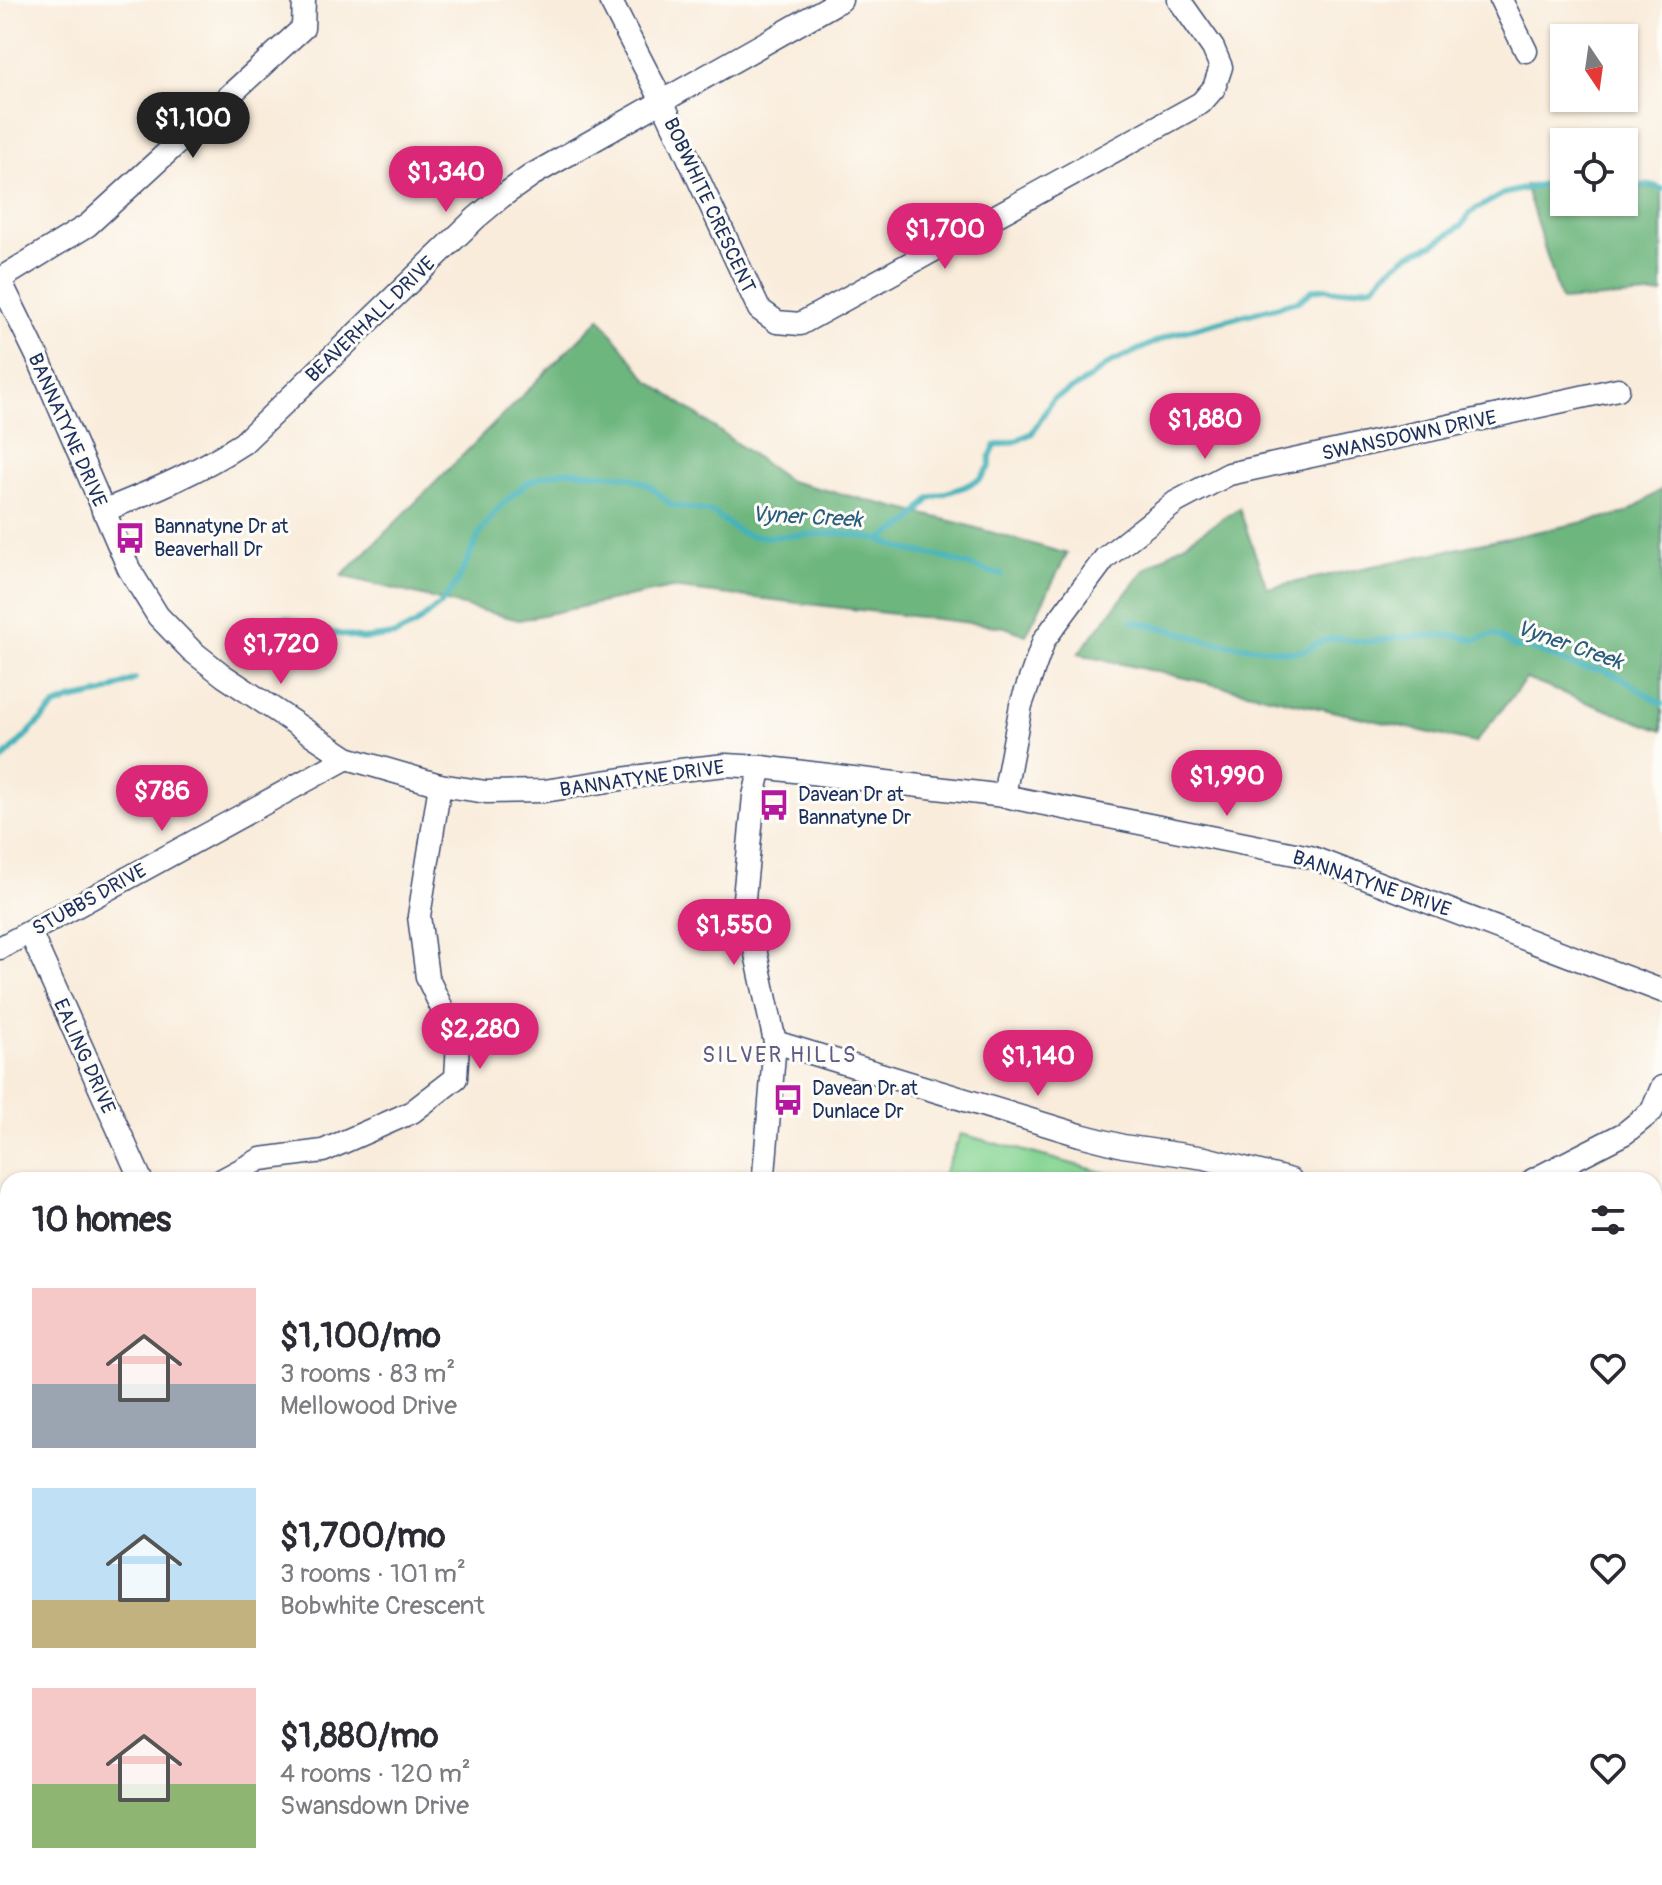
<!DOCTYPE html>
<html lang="en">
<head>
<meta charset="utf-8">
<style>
  :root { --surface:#fff; --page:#f7f7f7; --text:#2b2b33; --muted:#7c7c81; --accent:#db2777 }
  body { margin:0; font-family:Pangolin,sans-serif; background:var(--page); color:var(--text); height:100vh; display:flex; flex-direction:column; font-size:30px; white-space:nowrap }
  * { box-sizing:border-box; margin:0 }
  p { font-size:26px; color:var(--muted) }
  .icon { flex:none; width:44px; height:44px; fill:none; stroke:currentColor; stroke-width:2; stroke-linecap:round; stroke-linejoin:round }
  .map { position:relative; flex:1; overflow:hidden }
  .drawer { position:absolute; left:0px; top:1172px; width:1662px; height:714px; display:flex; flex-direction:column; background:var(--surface); border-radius:24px 24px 0 0; box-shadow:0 2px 6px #0004 }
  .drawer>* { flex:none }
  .needle { width:52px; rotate:167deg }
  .buttons { position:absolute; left:1550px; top:24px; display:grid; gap:16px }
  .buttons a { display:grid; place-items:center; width:88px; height:88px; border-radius:0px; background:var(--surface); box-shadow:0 2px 6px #0004; font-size:40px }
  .price { position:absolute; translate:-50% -68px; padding:0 18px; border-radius:28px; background:var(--accent); color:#fff; font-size:26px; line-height:52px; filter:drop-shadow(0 2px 4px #0008) }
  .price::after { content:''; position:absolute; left:50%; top:48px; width:24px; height:18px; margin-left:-12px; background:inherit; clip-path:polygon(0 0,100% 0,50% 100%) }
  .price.selected { background:#222; color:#fff }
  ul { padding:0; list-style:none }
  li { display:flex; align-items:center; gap:24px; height:200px; padding:0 32px }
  li span { display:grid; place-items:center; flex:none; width:224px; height:160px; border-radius:0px; color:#555 }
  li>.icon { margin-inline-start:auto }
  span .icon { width:96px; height:96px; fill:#fffc; stroke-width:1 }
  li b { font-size:34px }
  h2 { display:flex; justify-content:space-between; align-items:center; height:96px; padding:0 32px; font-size:34px }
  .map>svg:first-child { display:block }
  .green { fill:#87d594; stroke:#518279; stroke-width:2 }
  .forest { fill:#6db67e; stroke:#44726e; stroke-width:2 }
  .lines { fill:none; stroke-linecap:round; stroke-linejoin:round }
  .stream { stroke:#42b2ba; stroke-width:6 }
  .street-casing { stroke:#3c4b71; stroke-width:25 }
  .street { stroke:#fff; stroke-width:22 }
  .labels { text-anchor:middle; stroke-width:6; stroke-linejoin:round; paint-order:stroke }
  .street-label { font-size:20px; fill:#1b2f5e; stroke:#fdfcf7 }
  .poi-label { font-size:20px; fill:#1b2f5e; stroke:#fdfcf7; text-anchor:start }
  .water-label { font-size:22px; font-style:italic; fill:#295d7e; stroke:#fdfcf7 }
  .neighbourhood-label { font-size:22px; letter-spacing:2px; fill:#5f5a87; stroke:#fdfcf7 }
</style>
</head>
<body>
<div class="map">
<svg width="1662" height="1885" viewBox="0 0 1662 1885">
  <rect width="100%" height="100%" fill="#fdfcf7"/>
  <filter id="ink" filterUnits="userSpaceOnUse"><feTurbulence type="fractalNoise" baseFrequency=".0125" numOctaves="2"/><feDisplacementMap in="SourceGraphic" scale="16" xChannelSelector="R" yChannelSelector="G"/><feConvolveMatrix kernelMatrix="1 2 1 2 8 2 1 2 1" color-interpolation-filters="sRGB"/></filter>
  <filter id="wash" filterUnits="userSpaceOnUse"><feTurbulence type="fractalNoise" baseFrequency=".006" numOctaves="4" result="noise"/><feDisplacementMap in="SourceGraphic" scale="32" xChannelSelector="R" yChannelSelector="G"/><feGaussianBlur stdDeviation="1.8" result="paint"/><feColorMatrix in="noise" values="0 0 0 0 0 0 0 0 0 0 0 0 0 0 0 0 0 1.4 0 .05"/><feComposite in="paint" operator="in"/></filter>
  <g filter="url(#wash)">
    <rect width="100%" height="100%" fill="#f9ecdb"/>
    <path class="green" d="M 961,1134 L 1132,1180 L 941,1180 Z"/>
    <g class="forest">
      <path d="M 1525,185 L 1564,186 L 1564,202 L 1624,202 L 1624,187 L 1662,188 L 1662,294 L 1561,301 Z"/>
      <path d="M 600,318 L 648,380 L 789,481 L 959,523 L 1067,554 L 1026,635 L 1005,627 L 671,588 L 519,620 L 342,576 Z"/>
      <path d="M 1662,489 L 1662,731 L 1526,679 L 1475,743 L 1078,654 L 1145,569 L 1239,508 L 1267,588 L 1627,513 Z"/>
    </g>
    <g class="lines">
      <g class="stream">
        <path d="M 1624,187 L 1652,185 L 1662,189"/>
        <path d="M 881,539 L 910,522 L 930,498 L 964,487 L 980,479 L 990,466 L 990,457 L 995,446 L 1016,441 L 1032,433 L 1053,399 L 1081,384 L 1110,363 L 1173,334 L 1298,301 L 1313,290 L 1326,288 L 1334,291 L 1374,286 L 1386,272 L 1408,255 L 1434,244 L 1462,225 L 1471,212 L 1503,194 L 1544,184 L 1564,184"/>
        <path d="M 269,619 L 287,618 L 324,631 L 363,639 L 395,635 L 415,625 L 441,604 L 458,581 L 481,531 L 499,507 L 527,483 L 544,476 L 566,471 L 628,476 L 650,486 L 671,505 L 712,512 L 736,530 L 747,535 L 767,537 L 841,533 L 877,539 L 903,549 L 935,555 L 1001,575"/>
        <path d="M 1133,621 L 1168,629 L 1212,642 L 1291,652 L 1303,651 L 1322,641 L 1335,638 L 1367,642 L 1402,637 L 1453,635 L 1476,640 L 1494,634 L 1516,648 L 1526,647 L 1578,667 L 1603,670 L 1623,679 L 1662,704"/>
        <path d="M 0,762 L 55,706 L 70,700 L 104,693 L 135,679"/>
      </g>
    </g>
  </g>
  <g filter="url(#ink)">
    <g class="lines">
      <defs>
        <g id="street">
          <path d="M 610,0 L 662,101 L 759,309 L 777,322 L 800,324 L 1201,103 L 1214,88 L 1221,67 L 1213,48 L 1179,0"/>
          <path d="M 1501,0 L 1526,51"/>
          <path d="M 0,279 L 88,225 L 303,28 L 304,0"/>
          <path d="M 0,280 L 39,360 L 129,569 L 158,616 L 192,651 L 224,676 L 347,758 L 440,785 L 486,792 L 544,791 L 680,770 L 726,765 L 761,767 L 1004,796 L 1310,857 L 1662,991"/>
          <path d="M 103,511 C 153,491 198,472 243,443 L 476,218 L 501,197 L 532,175 L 841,0"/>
          <path d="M 761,767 L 754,796 L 744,898 L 775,1042 L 764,1174 L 761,1180"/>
          <path d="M 1004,796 L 1021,705 L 1044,640 L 1105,558 L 1176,502 L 1229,474 L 1618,389"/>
          <path d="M 30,932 L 141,1180"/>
          <path d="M 0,948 L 347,758"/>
          <path d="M 775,1042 L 1080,1135 L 1123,1146 L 1205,1158 L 1291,1180"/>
          <path d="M 222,1180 L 261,1159 L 323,1151 L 412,1112 L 456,1078 L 458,1042 L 427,977 L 419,916 L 440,785"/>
          <path d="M 1533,1180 L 1625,1133 L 1652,1111 L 1662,1087"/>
          <path d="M 1654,1442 L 1662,1438"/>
          <path d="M 0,1695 L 8,1691"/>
          <path d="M 0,1831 L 8,1845"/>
          <path d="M 30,1878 L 35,1885"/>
          <path d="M 1332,1878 L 1336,1885"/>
          <path d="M 1637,1878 L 1639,1885"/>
          <path d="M 1142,1885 L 1176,1878"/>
        </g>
      </defs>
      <use href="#street" class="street-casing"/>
      <use href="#street" class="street"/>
    </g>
  </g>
  <defs>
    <symbol id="bus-bare" viewBox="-9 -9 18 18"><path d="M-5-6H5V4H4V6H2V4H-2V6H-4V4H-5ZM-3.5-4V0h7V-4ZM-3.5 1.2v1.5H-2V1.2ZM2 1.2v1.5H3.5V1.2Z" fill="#b5179e" stroke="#fdfcf7" stroke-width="2.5" paint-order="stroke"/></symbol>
  </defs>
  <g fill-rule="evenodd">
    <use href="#bus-bare" x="108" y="516" width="44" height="44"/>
    <use href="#bus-bare" x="752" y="783" width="44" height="44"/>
    <use href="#bus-bare" x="766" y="1078" width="44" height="44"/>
  </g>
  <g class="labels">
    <g class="street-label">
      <text transform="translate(710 205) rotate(65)" y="7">BOBWHITE CRESCENT</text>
      <text transform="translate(370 319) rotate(-44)" y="7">BEAVERHALL DRIVE</text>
      <text transform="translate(68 430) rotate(66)" y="7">BANNATYNE DRIVE</text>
      <text transform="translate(1409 435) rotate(-12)" y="7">SWANSDOWN DRIVE</text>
      <text transform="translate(642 778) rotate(-8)" y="7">BANNATYNE DRIVE</text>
      <text transform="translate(1372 883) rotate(19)" y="7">BANNATYNE DRIVE</text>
      <text transform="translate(89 899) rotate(-29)" y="7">STUBBS DRIVE</text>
      <text transform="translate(85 1056) rotate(66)" y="7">EALING DRIVE</text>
    </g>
    <g class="poi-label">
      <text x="154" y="533">Bannatyne Dr at<tspan x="154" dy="23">Beaverhall Dr</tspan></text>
      <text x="798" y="801">Davean Dr at<tspan x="798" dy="23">Bannatyne Dr</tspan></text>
      <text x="812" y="1095">Davean Dr at<tspan x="812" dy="23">Dunlace Dr</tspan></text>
    </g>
    <g class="water-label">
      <text transform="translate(807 516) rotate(3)" y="8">Vyner Creek</text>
      <text transform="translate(1570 644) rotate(19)" y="8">Vyner Creek</text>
    </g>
    <g class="neighbourhood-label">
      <text x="780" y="1062">SILVER HILLS</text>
    </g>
  </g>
</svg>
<div class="buttons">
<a><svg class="needle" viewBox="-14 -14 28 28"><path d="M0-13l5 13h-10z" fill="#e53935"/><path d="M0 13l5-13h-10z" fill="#7c7c81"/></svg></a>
<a><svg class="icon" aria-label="locate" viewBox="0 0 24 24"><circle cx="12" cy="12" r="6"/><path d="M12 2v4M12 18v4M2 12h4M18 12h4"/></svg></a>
</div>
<b class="price selected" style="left:193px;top:160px">$1,100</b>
<b class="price" style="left:446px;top:214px">$1,340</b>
<b class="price" style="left:945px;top:271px">$1,700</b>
<b class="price" style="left:1205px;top:461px">$1,880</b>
<b class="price" style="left:281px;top:686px">$1,720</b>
<b class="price" style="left:1227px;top:818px">$1,990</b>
<b class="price" style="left:162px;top:833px">$786</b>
<b class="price" style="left:734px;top:967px">$1,550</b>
<b class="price" style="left:480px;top:1071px">$2,280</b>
<b class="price" style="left:1038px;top:1098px">$1,140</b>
<section class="drawer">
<h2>10 homes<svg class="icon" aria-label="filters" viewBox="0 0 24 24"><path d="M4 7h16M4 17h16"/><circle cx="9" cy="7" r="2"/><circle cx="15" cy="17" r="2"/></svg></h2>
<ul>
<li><span style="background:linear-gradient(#f6c9c9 60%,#9aa5b1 0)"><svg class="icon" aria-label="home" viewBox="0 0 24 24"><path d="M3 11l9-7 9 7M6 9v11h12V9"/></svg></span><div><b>$1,100/mo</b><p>3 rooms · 83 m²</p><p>Mellowood Drive</p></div><svg class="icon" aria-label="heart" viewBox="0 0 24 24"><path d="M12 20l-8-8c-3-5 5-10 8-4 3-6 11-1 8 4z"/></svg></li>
<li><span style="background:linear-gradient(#bfe0f5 70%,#c2b280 0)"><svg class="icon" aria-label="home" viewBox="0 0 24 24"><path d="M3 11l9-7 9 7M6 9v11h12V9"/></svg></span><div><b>$1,700/mo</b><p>3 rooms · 101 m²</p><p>Bobwhite Crescent</p></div><svg class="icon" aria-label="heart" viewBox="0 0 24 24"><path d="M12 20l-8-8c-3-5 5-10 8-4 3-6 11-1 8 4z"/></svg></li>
<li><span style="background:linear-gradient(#f6c9c9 60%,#8fb573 0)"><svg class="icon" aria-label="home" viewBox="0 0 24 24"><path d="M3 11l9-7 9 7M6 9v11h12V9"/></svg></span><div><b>$1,880/mo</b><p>4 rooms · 120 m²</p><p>Swansdown Drive</p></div><svg class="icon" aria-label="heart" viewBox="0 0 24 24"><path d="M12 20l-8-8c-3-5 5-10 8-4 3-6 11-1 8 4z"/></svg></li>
</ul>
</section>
</div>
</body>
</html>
